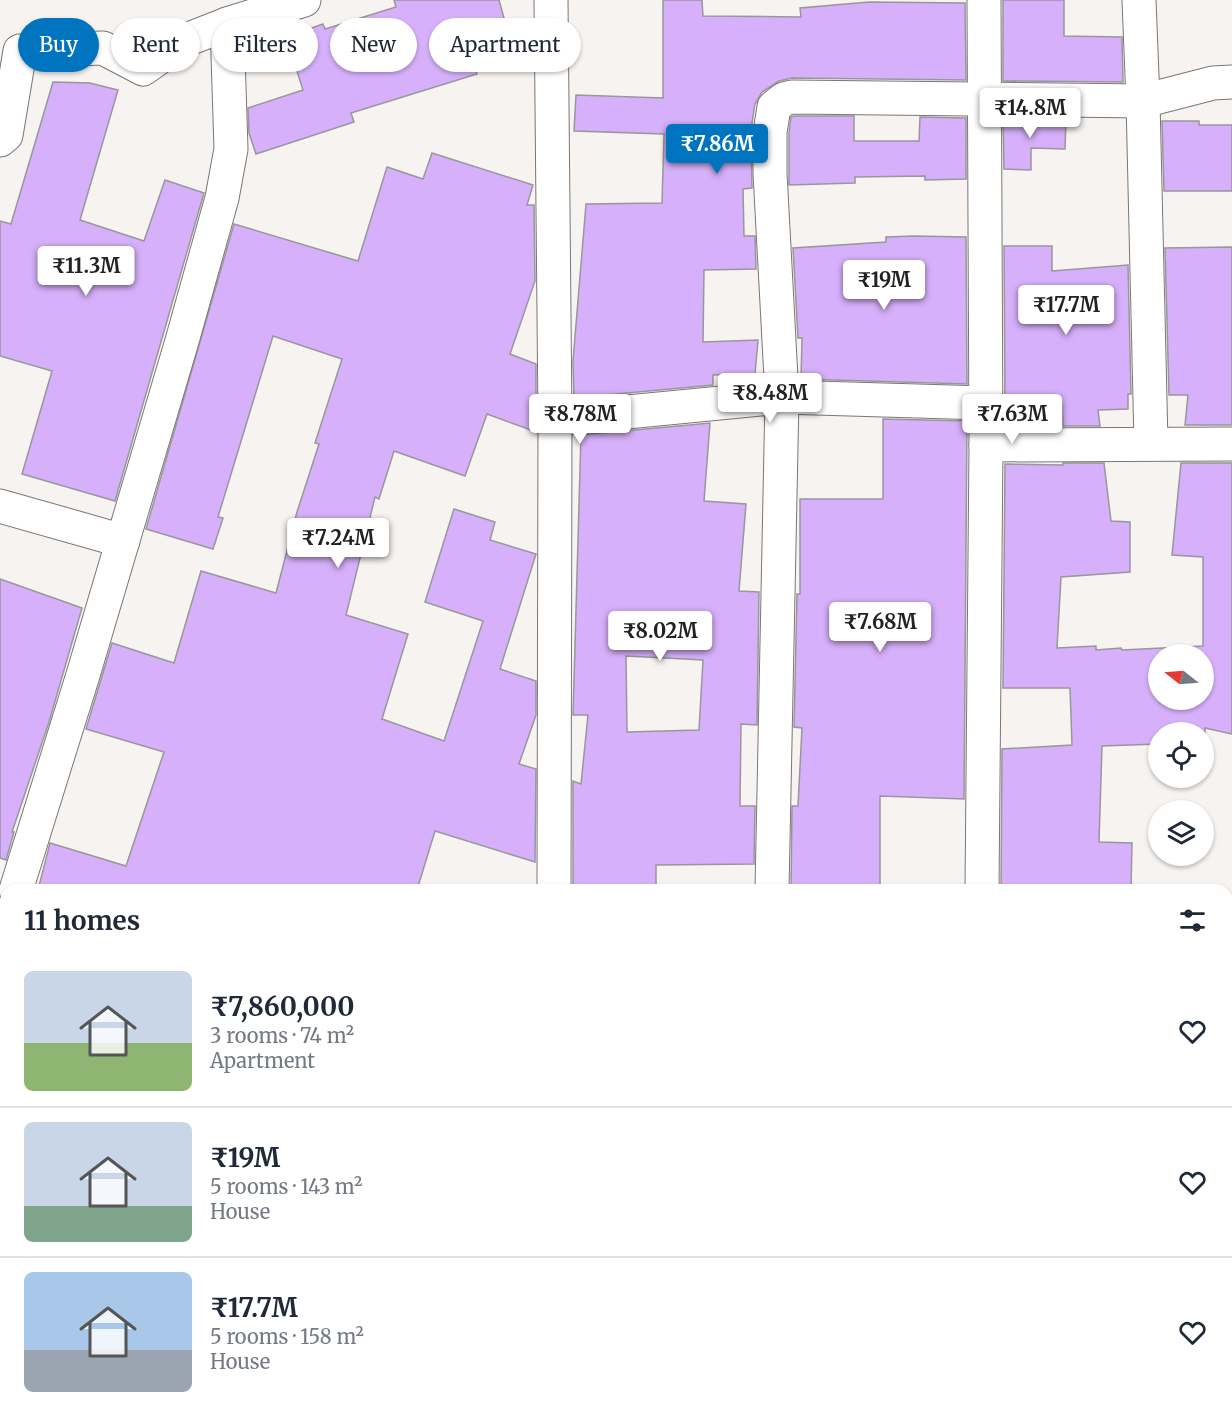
<!DOCTYPE html>
<html lang="en">
<head>
<meta charset="utf-8">
<style>
  :root { --surface:#fff; --page:#f6f6f7; --text:#1f2937; --muted:#747a83; --line:#e0e1e3; --accent:#0074be }
  body { margin:0; font-family:Merriweather,serif; background:var(--page); color:var(--text); height:100vh; display:flex; flex-direction:column; font-size:22px; white-space:nowrap }
  * { box-sizing:border-box; margin:0 }
  p { font-size:20px; color:var(--muted) }
  .icon { flex:none; width:33px; height:33px; fill:none; stroke:currentColor; stroke-width:2; stroke-linecap:round; stroke-linejoin:round }
  .map { position:relative; flex:1; overflow:hidden }
  .drawer { position:absolute; left:0px; top:884px; width:1233px; height:536px; display:flex; flex-direction:column; background:var(--surface); border-radius:18px 18px 0 0; box-shadow:0 2px 4px #0004 }
  .drawer>* { flex:none }
  .banner { position:absolute; left:18px; top:18px; width:600px; height:54px; display:flex; gap:12px }
  .needle { width:39px; rotate:287deg }
  .fabs { position:absolute; left:1148px; top:644px; display:grid; gap:12px }
  .fabs a { display:grid; place-items:center; width:66px; height:66px; border-radius:50%; background:var(--surface); box-shadow:0 2px 4px #0004; font-size:30px }
  .price { position:absolute; translate:-50% -51px; padding:0 14px; border-radius:6px; background:#fff; color:#222; font-size:20px; line-height:39px; filter:drop-shadow(0 2px 3px #0008) }
  .price::after { content:''; position:absolute; left:50%; top:36px; width:18px; height:14px; margin-left:-9px; background:inherit; clip-path:polygon(0 0,100% 0,50% 100%) }
  .price.current { background:var(--accent); color:#fff }
  ul { padding:0; list-style:none }
  li { display:flex; align-items:center; gap:18px; height:150px; padding:0 24px }
  li+li { border-top:2px solid var(--line) }
  li span { display:grid; place-items:center; flex:none; width:168px; height:120px; border-radius:9px; color:#555 }
  li>.icon { margin-inline-start:auto }
  span .icon { width:72px; height:72px; fill:#fffc; stroke-width:1 }
  li b { font-size:26px }
  h2 { display:flex; justify-content:space-between; align-items:center; height:72px; padding:0 24px; font-size:26px }
  .pill { padding:0 21px; border-radius:27px; background:var(--surface); box-shadow:0 2px 4px #0004; font-size:21px; line-height:54px }
  .pill.current { background:var(--accent); color:#fff }
  .map>svg:first-child { display:block }
  .building { fill:#d6b0fa; stroke:#98979a; stroke-width:1.5; fill-rule:evenodd }
  .lines { fill:none; stroke-linecap:round; stroke-linejoin:round }
  .minor-casing { stroke:#7a7675; stroke-width:35 }
  .minor { stroke:#fff; stroke-width:33 }
</style>
</head>
<body>
<div class="map">
<svg width="1232" height="1418" viewBox="0 0 1232 1418">
  <rect width="100%" height="100%" fill="#f7f3f1"/>
  <g class="building">
    <path d="M 394,0 L 499,0 L 507,29 L 468,41 L 477,74 L 351,113 L 354,122 L 256,154 L 249,133 L 248,108 L 303,90 L 286,37 L 323,24 L 325,29 L 396,7 Z"/>
    <path d="M 663,0 L 702,0 L 703,16 L 801,17 L 800,8 L 869,2 L 965,3 L 966,80 L 792,78 L 779,81 L 762,92 L 755,104 L 751,129 L 752,188 L 743,189 L 744,236 L 755,236 L 756,269 L 704,270 L 703,342 L 758,340 L 755,374 L 713,375 L 713,385 L 574,398 L 573,361 L 586,204 L 662,203 L 664,134 L 574,131 L 576,95 L 663,98 Z"/>
    <path d="M 1003,0 L 1064,0 L 1064,36 L 1122,37 L 1123,82 L 1003,81 Z"/>
    <path d="M 53,82 L 90,83 L 118,90 L 80,220 L 144,241 L 165,180 L 204,193 L 115,501 L 22,474 L 52,371 L 0,356 L 0,221 L 11,224 Z"/>
    <path d="M 794,116 L 854,116 L 854,141 L 919,141 L 920,117 L 966,118 L 966,179 L 925,180 L 925,176 L 855,177 L 855,183 L 789,185 L 789,133 L 791,117 Z"/>
    <path d="M 1003,118 L 1066,119 L 1065,149 L 1031,148 L 1031,170 L 1004,169 Z"/>
    <path d="M 1162,121 L 1199,121 L 1199,125 L 1232,125 L 1232,191 L 1164,191 Z"/>
    <path d="M 432,153 L 533,185 L 527,205 L 534,205 L 535,281 L 510,354 L 536,364 L 536,432 L 487,414 L 465,476 L 394,451 L 379,499 L 375,497 L 346,615 L 408,634 L 382,719 L 444,741 L 483,621 L 425,602 L 454,509 L 495,522 L 490,540 L 536,554 L 500,669 L 536,681 L 536,715 L 519,764 L 536,769 L 535,862 L 435,831 L 417,890 L 38,890 L 50,843 L 126,866 L 164,752 L 86,729 L 112,643 L 174,663 L 201,571 L 276,593 L 297,512 L 319,444 L 315,443 L 342,359 L 273,336 L 218,517 L 223,518 L 213,549 L 146,529 L 234,224 L 358,261 L 387,167 L 423,179 Z"/>
    <path d="M 914,236 L 966,237 L 967,384 L 801,379 L 802,338 L 798,338 L 793,248 L 886,242 L 886,237 Z"/>
    <path d="M 1004,246 L 1052,246 L 1052,271 L 1128,265 L 1131,394 L 1128,394 L 1128,409 L 1098,410 L 1100,426 L 1063,426 L 1062,405 L 1005,402 Z"/>
    <path d="M 1232,247 L 1232,425 L 1185,425 L 1188,395 L 1169,395 L 1165,248 Z"/>
    <path d="M 883,419 L 967,421 L 964,799 L 880,796 L 880,890 L 791,890 L 792,806 L 798,806 L 802,728 L 794,727 L 797,594 L 800,594 L 800,499 L 883,499 Z"/>
    <path d="M 710,423 L 704,501 L 746,504 L 739,591 L 759,592 L 757,725 L 741,724 L 740,806 L 755,806 L 754,864 L 656,865 L 656,890 L 573,890 L 573,781 L 581,784 L 588,715 L 573,715 L 581,435 ZM 626,656 L 703,660 L 699,730 L 627,732 Z"/>
    <path d="M 1063,463 L 1104,463 L 1111,521 L 1130,522 L 1130,572 L 1061,577 L 1057,648 L 1096,646 L 1096,650 L 1121,648 L 1122,650 L 1203,646 L 1203,557 L 1172,555 L 1181,463 L 1232,463 L 1232,734 L 1205,728 L 1205,742 L 1203,742 L 1203,732 L 1158,732 L 1158,744 L 1102,746 L 1099,842 L 1132,843 L 1131,890 L 1001,890 L 1002,749 L 1072,745 L 1070,688 L 1003,688 L 1005,464 L 1063,465 ZM 1158,654 L 1203,654 L 1203,699 L 1158,699 Z"/>
    <path d="M 0,579 L 82,608 L 49,722 L 12,832 L 14,832 L 6,860 L 0,858 Z"/>
  </g>
  <g class="lines">
    <defs>
      <g id="minor">
        <path d="M 551,0 L 555,419 L 554,890"/>
        <path d="M 1139,0 L 1143,101 L 1151,443"/>
        <path d="M 0,140 L 6,135 L 20,51 L 103,48 L 143,69 L 181,42 L 227,24 L 304,0"/>
        <path d="M 555,419 L 782,397 L 985,403"/>
        <path d="M 986,445 L 1232,444"/>
        <path d="M 0,506 L 123,541"/>
        <path d="M 16,890 L 83,675 L 182,341 L 222,198 L 231,149 L 227,24"/>
        <path d="M 772,890 L 782,397 L 770,173 L 770,132 L 774,107 L 784,99 L 792,97 L 1143,101 L 1213,83 L 1232,82"/>
        <path d="M 982,890 L 986,445 L 984,0"/>
        <path d="M 1,937 L 6,921"/>
        <path d="M 1227,1085 L 1232,1084"/>
        <path d="M 752,1418 L 754,1413"/>
      </g>
    </defs>
    <use href="#minor" class="minor-casing"/>
    <use href="#minor" class="minor"/>
  </g>
</svg>
<div class="fabs">
<a><svg class="needle" viewBox="-14 -14 28 28"><path d="M0-13l5 13h-10z" fill="#e53935"/><path d="M0 13l5-13h-10z" fill="#747a83"/></svg></a>
<a><svg class="icon" aria-label="locate" viewBox="0 0 24 24"><circle cx="12" cy="12" r="6"/><path d="M12 2v4M12 18v4M2 12h4M18 12h4"/></svg></a>
<a><svg class="icon" aria-label="layers" viewBox="0 0 24 24"><path d="M12 4l9 5-9 5-9-5zM3 14l9 5 9-5"/></svg></a>
</div>
<b class="price" style="left:1030px;top:139px">₹14.8M</b>
<b class="price current" style="left:717px;top:175px">₹7.86M</b>
<b class="price" style="left:86px;top:297px">₹11.3M</b>
<b class="price" style="left:884px;top:311px">₹19M</b>
<b class="price" style="left:1066px;top:336px">₹17.7M</b>
<b class="price" style="left:770px;top:424px">₹8.48M</b>
<b class="price" style="left:580px;top:445px">₹8.78M</b>
<b class="price" style="left:1012px;top:445px">₹7.63M</b>
<b class="price" style="left:338px;top:569px">₹7.24M</b>
<b class="price" style="left:880px;top:653px">₹7.68M</b>
<b class="price" style="left:660px;top:662px">₹8.02M</b>
<div class="banner">
<a class="pill current">Buy</a>
<a class="pill">Rent</a>
<a class="pill">Filters</a>
<a class="pill">New</a>
<a class="pill">Apartment</a>
</div>
<section class="drawer">
<h2>11 homes<svg class="icon" aria-label="filters" viewBox="0 0 24 24"><path d="M4 7h16M4 17h16"/><circle cx="9" cy="7" r="2"/><circle cx="15" cy="17" r="2"/></svg></h2>
<ul>
<li><span style="background:linear-gradient(#c9d6e8 60%,#8fb573 0)"><svg class="icon" aria-label="home" viewBox="0 0 24 24"><path d="M3 11l9-7 9 7M6 9v11h12V9"/></svg></span><div><b>₹7,860,000</b><p>3 rooms · 74 m²</p><p>Apartment</p></div><svg class="icon" aria-label="heart" viewBox="0 0 24 24"><path d="M12 20l-8-8c-3-5 5-10 8-4 3-6 11-1 8 4z"/></svg></li>
<li><span style="background:linear-gradient(#c9d6e8 70%,#7fa58c 0)"><svg class="icon" aria-label="home" viewBox="0 0 24 24"><path d="M3 11l9-7 9 7M6 9v11h12V9"/></svg></span><div><b>₹19M</b><p>5 rooms · 143 m²</p><p>House</p></div><svg class="icon" aria-label="heart" viewBox="0 0 24 24"><path d="M12 20l-8-8c-3-5 5-10 8-4 3-6 11-1 8 4z"/></svg></li>
<li><span style="background:linear-gradient(#a9c7e8 65%,#9aa5b1 0)"><svg class="icon" aria-label="home" viewBox="0 0 24 24"><path d="M3 11l9-7 9 7M6 9v11h12V9"/></svg></span><div><b>₹17.7M</b><p>5 rooms · 158 m²</p><p>House</p></div><svg class="icon" aria-label="heart" viewBox="0 0 24 24"><path d="M12 20l-8-8c-3-5 5-10 8-4 3-6 11-1 8 4z"/></svg></li>
</ul>
</section>
</div>
</body>
</html>
